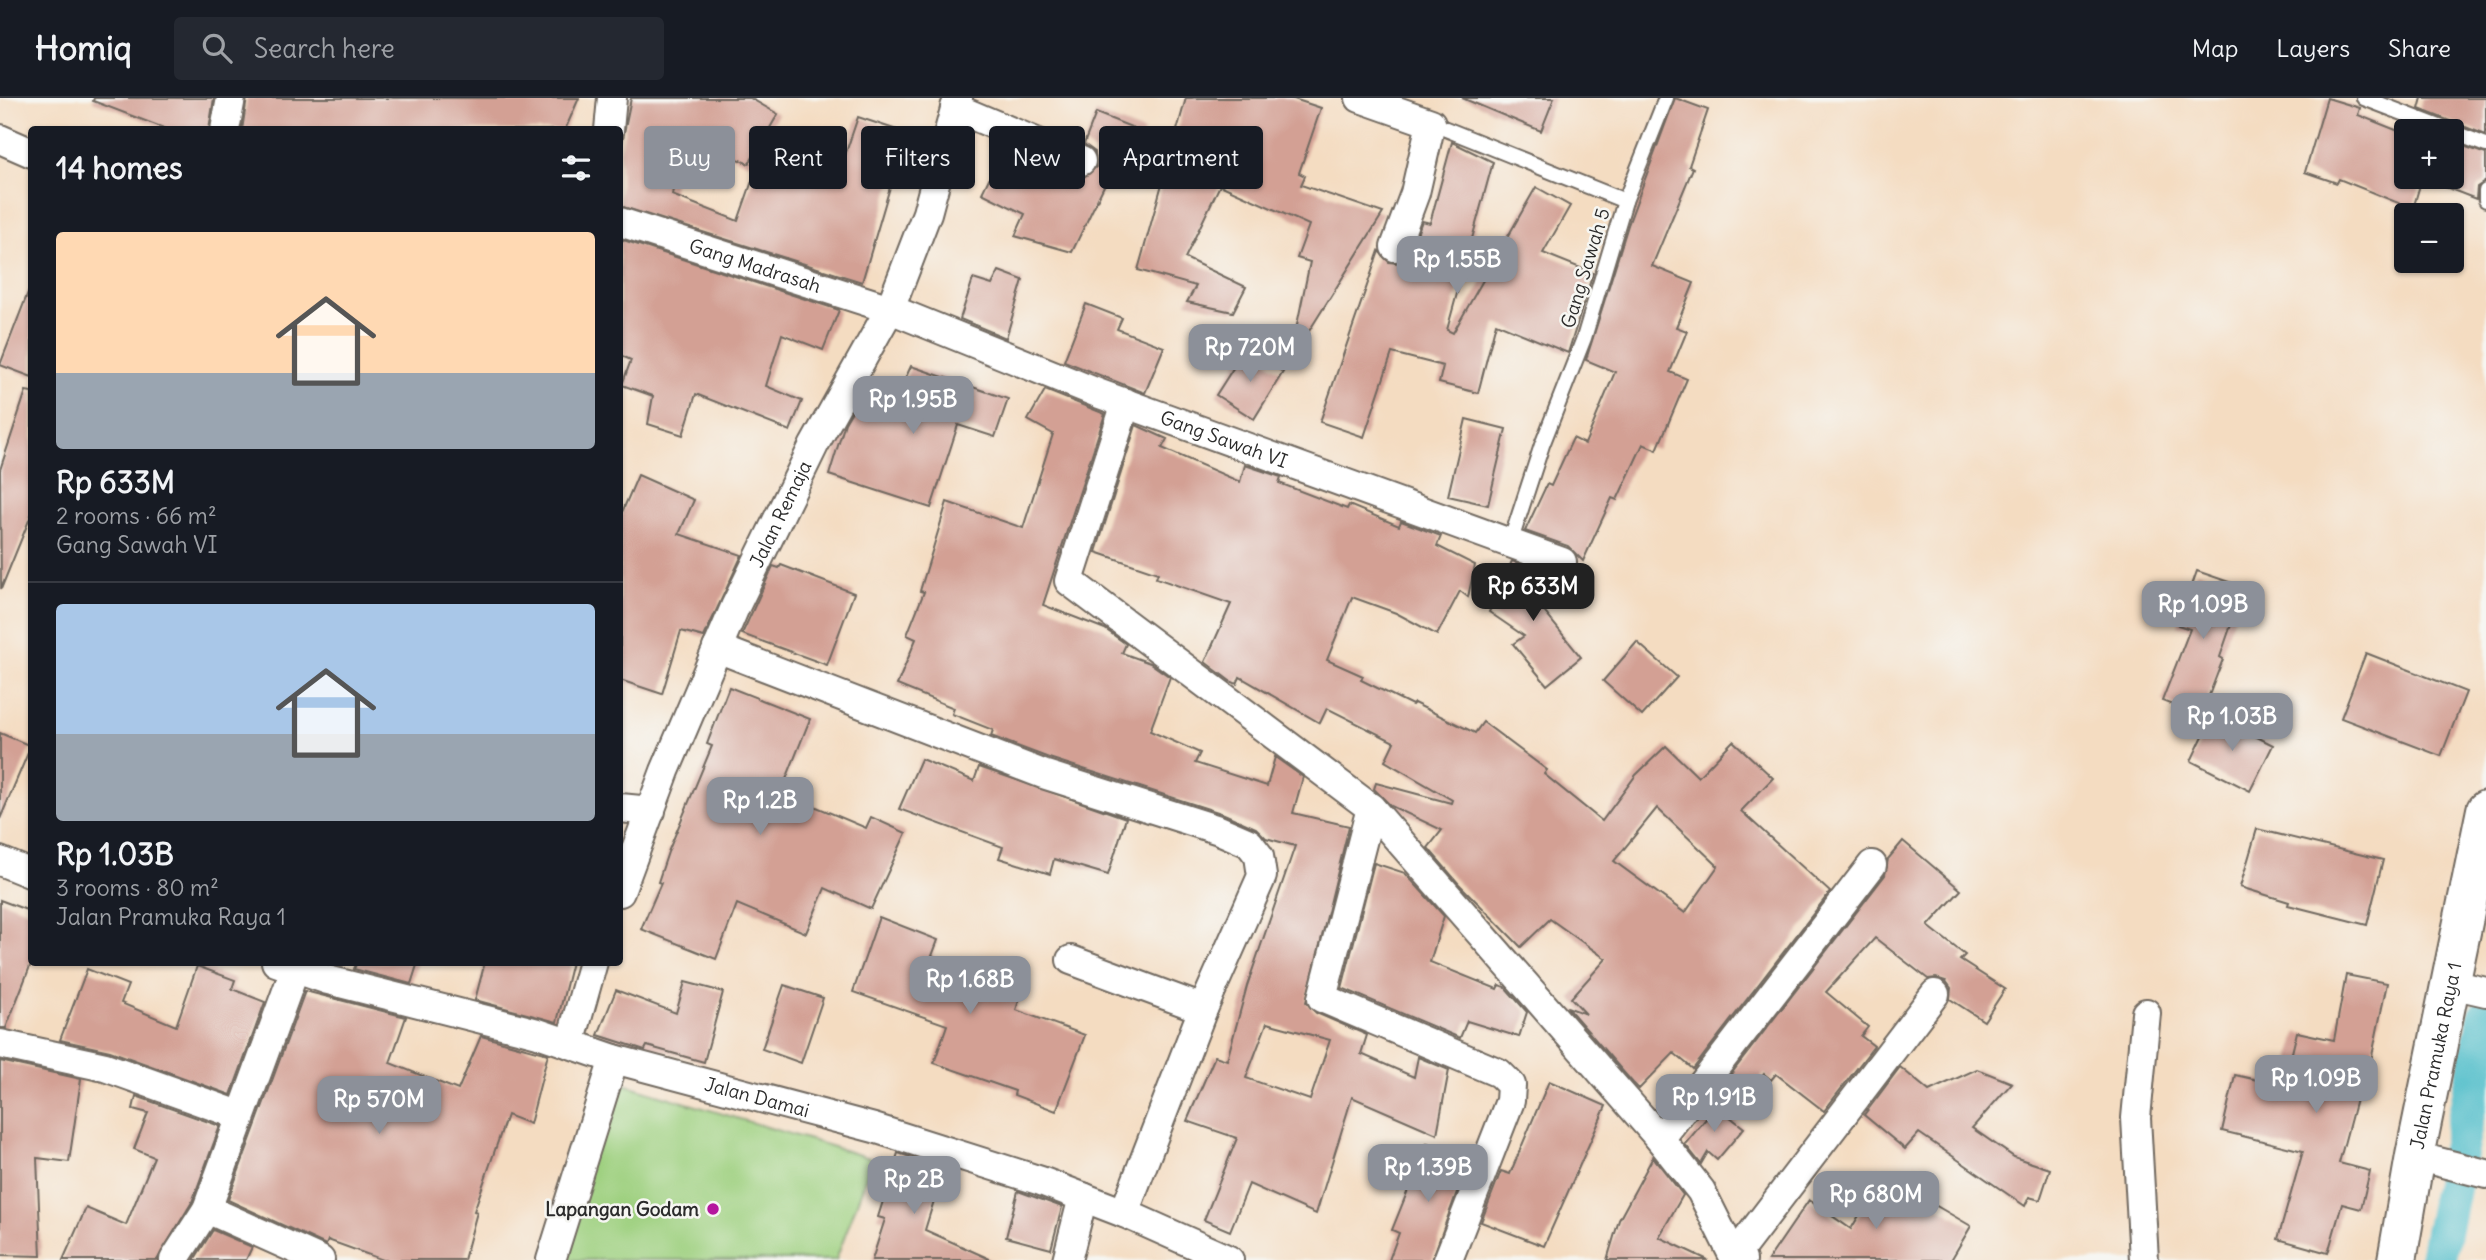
<!DOCTYPE html>
<html lang="en">
<head>
<meta charset="utf-8">
<style>
  :root { --surface:#171b24; --page:#242831; --text:#f1f3f6; --muted:#9ea1a6; --line:#363941; --accent:#8c9099 }
  body { margin:0; font-family:Delius,sans-serif; background:var(--page); color:var(--text); height:100vh; display:flex; flex-direction:column; font-size:26px; white-space:nowrap }
  * { box-sizing:border-box; margin:0 }
  p { font-size:23px; color:var(--muted) }
  .icon { flex:none; width:38px; height:38px; fill:none; stroke:currentColor; stroke-width:2; stroke-linecap:round; stroke-linejoin:round }
  .map { position:relative; flex:1; overflow:hidden }
  .sheet { position:absolute; left:28px; top:28px; width:595px; height:840px; display:flex; flex-direction:column; background:var(--surface); border-radius:7px; box-shadow:0 2px 5px #0004 }
  .sheet>* { flex:none }
  .guide { position:absolute; left:644px; top:28px; width:665px; height:63px; display:flex; gap:14px }
  .controls { position:absolute; left:2394px; top:21px; display:grid; gap:14px }
  .controls a { display:grid; place-items:center; width:70px; height:70px; border-radius:7px; background:var(--surface); box-shadow:0 2px 5px #0004; font-size:35px }
  .price { position:absolute; translate:-50% -60px; padding:0 16px; border-radius:14px; background:var(--accent); color:#fff; font-size:23px; line-height:46px; filter:drop-shadow(0 2px 4px #0008) }
  .price::after { content:''; position:absolute; left:50%; top:42px; width:21px; height:16px; margin-left:-10px; background:inherit; clip-path:polygon(0 0,100% 0,50% 100%) }
  .price.selected { background:#222; color:#fff }
  ul { padding:0; list-style:none }
  li { display:grid; align-content:center; gap:14px; height:371px; padding:0 28px }
  li+li { border-top:2px solid var(--line) }
  li span { display:grid; place-items:center; height:217px; border-radius:7px; color:#555 }
  li>.icon { margin-inline-start:auto }
  span .icon { width:126px; height:126px; fill:#fffc; stroke-width:1 }
  li b { font-size:30px }
  h2 { display:flex; justify-content:space-between; align-items:center; height:84px; padding:0 28px; font-size:30px }
  .pill { padding:0 24px; border-radius:7px; background:var(--surface); box-shadow:0 2px 5px #0004; font-size:24px; line-height:63px }
  .pill.selected { background:var(--accent); color:#fff }
  header { display:flex; align-items:center; gap:42px; box-sizing:border-box; height:98px; padding:0 35px; background:var(--surface); border-bottom:2px solid var(--line) }
  header strong { font-size:33px }
  nav { display:flex; gap:38px; margin-inline-start:auto; font-size:24px }
  .search { width:490px; height:63px; background:var(--page); display:flex; align-items:center; gap:18px; box-sizing:border-box; padding:0 24px; border-radius:7px; color:var(--muted); font-size:26px }
  .map>svg:first-child { display:block }
  .green { fill:#9ed07f; stroke:#647e55; stroke-width:2 }
  .lines { fill:none; stroke-linecap:round; stroke-linejoin:round }
  .canal { stroke:#51beca; stroke-width:37 }
  .building { fill:#d3a094; fill-rule:evenodd }
  .lane-casing { stroke:#716960; stroke-width:18 }
  .street-casing { stroke:#716960; stroke-width:32 }
  .secondary-casing { stroke:#716960; stroke-width:42 }
  .lane { stroke:#fff; stroke-width:14 }
  .street { stroke:#fff; stroke-width:28 }
  .secondary { stroke:#fff; stroke-width:38 }
  .poi-dot { fill:#b5179e; stroke:#f6f6f2; stroke-width:2.5 }
  .labels { text-anchor:middle; stroke-width:5; stroke-linejoin:round; paint-order:stroke }
  .street-label { font-size:19px; fill:#2b2b2b; stroke:#f6f6f2 }
  .poi-label { font-size:19px; font-weight:bold; fill:#2b2b2b; stroke:#f6f6f2; text-anchor:end }
</style>
</head>
<body>
<header>
<strong>Homiq</strong>
<div class="search"><svg class="icon" aria-label="search" viewBox="0 0 24 24"><circle cx="10" cy="10" r="6"/><path d="M15 15l6 6"/></svg>Search here</div>
<nav><a>Map</a><a>Layers</a><a>Share</a></nav>
</header>
<div class="map">
<svg width="2486" height="1162" viewBox="0 0 2486 1162">
  <rect width="100%" height="100%" fill="#f6f6f2"/>
  <filter id="ink" filterUnits="userSpaceOnUse"><feTurbulence type="fractalNoise" baseFrequency=".0143" numOctaves="2"/><feDisplacementMap in="SourceGraphic" scale="14" xChannelSelector="R" yChannelSelector="G"/><feConvolveMatrix kernelMatrix="1 2 1 2 8 2 1 2 1" color-interpolation-filters="sRGB"/></filter>
  <filter id="wash" filterUnits="userSpaceOnUse"><feTurbulence type="fractalNoise" baseFrequency=".00686" numOctaves="4" result="noise"/><feDisplacementMap in="SourceGraphic" scale="28" xChannelSelector="R" yChannelSelector="G"/><feGaussianBlur stdDeviation="1.57" result="paint"/><feColorMatrix in="noise" values="0 0 0 0 0 0 0 0 0 0 0 0 0 0 0 0 0 1.4 0 .05"/><feComposite in="paint" operator="in"/></filter>
  <g filter="url(#wash)">
    <rect width="100%" height="100%" fill="#f4dcc1"/>
    <path class="green" d="M 617,984 L 873,1061 L 836,1162 L 554,1162 Z"/>
    <g class="lines">
      <path class="canal" d="M 2437,1162 L 2486,920"/>
    </g>
    <g id="blocks">
      <g class="building">
        <path d="M 94,0 L 214,0 L 209,32 L 169,32 L 93,3 Z"/>
        <path d="M 247,0 L 579,0 L 565,32 L 242,32 Z"/>
        <path d="M 631,0 L 750,0 L 778,16 L 749,66 L 682,37 L 672,97 L 738,123 L 758,66 L 815,86 L 825,65 L 840,72 L 858,19 L 906,35 L 862,184 L 620,108 L 620,55 Z"/>
        <path d="M 1186,0 L 1291,0 L 1321,10 L 1299,75 L 1305,78 L 1301,87 L 1383,115 L 1294,257 L 1291,256 L 1310,164 L 1297,160 L 1309,127 L 1220,87 L 1185,160 L 1246,189 L 1233,214 L 1187,204 L 1196,188 L 1138,172 Z"/>
        <path d="M 1462,0 L 1554,0 L 1541,33 Z"/>
        <path d="M 1675,0 L 1708,12 L 1689,68 L 1693,70 L 1652,168 L 1694,185 L 1676,229 L 1687,233 L 1670,274 L 1687,281 L 1657,352 L 1643,346 L 1617,402 L 1612,400 L 1583,463 L 1568,448 L 1525,433 L 1547,386 L 1551,388 L 1573,340 L 1585,346 L 1615,274 L 1586,262 L 1628,127 Z"/>
        <path d="M 2327,0 L 2360,10 L 2358,17 L 2406,36 L 2406,79 L 2452,79 L 2452,44 L 2486,56 L 2486,83 L 2477,89 L 2476,101 L 2422,80 L 2413,111 L 2339,81 L 2337,85 L 2305,74 Z"/>
        <path d="M 2422,0 L 2486,0 L 2486,37 L 2419,11 Z"/>
        <path d="M 1096,15 L 1144,34 L 1126,72 L 1114,67 L 1072,154 L 1015,138 L 1025,116 L 982,95 L 1002,54 L 1068,86 L 1072,77 L 1084,79 L 1096,69 L 1095,54 L 1084,46 Z"/>
        <path d="M 1452,44 L 1493,64 L 1447,232 L 1453,235 L 1536,89 L 1570,108 L 1543,155 L 1593,175 L 1568,255 L 1496,225 L 1478,295 L 1439,285 L 1443,268 L 1392,255 L 1364,339 L 1320,324 L 1379,153 L 1389,164 L 1397,165 L 1410,155 L 1422,123 L 1430,125 Z"/>
        <path d="M 620,141 L 839,212 L 823,252 L 782,236 L 766,288 L 802,303 L 790,333 L 696,296 L 683,337 L 648,326 L 653,298 L 622,287 L 631,262 L 620,257 Z"/>
        <path d="M 999,173 L 1023,182 L 1006,240 L 960,221 L 973,181 L 992,187 Z"/>
        <path d="M 29,192 L 32,192 L 32,279 L 0,267 Z"/>
        <path d="M 1086,206 L 1122,220 L 1117,231 L 1164,249 L 1145,295 L 1064,263 Z"/>
        <path d="M 1246,250 L 1283,274 L 1254,321 L 1216,297 Z"/>
        <path d="M 911,268 L 1008,301 L 995,339 L 958,327 L 931,410 L 829,377 L 845,325 L 855,308 L 888,318 Z"/>
        <path d="M 1045,292 L 1105,316 L 1043,507 L 1105,531 L 1126,546 L 1122,555 L 1150,565 L 1170,579 L 1150,633 L 1200,655 L 1195,665 L 1267,688 L 1275,659 L 1303,679 L 1293,715 L 1349,728 L 1306,904 L 1316,915 L 1367,937 L 1361,956 L 1414,979 L 1418,959 L 1449,972 L 1437,1036 L 1352,999 L 1316,1116 L 1249,1086 L 1230,1133 L 1204,1122 L 1237,1040 L 1187,1023 L 1215,958 L 1227,962 L 1247,888 L 1295,748 L 1266,740 L 1256,730 L 1224,716 L 1049,660 L 991,638 L 993,632 L 952,616 L 954,610 L 897,587 L 916,541 L 907,537 L 924,494 L 920,493 L 947,404 L 1023,430 L 1053,336 L 1028,322 ZM 1267,925 L 1330,942 L 1310,1002 L 1246,980 Z"/>
        <path d="M 26,293 L 32,294 L 32,415 L 1,491 L 0,372 Z"/>
        <path d="M 1466,321 L 1506,331 L 1488,407 L 1448,398 Z"/>
        <path d="M 1136,327 L 1167,341 L 1162,350 L 1240,384 L 1245,367 L 1281,379 L 1279,385 L 1347,411 L 1349,407 L 1399,428 L 1401,423 L 1441,438 L 1437,448 L 1475,467 L 1468,499 L 1460,493 L 1437,537 L 1396,515 L 1352,499 L 1327,562 L 1363,578 L 1361,582 L 1412,607 L 1414,605 L 1475,635 L 1483,624 L 1547,672 L 1544,676 L 1602,723 L 1636,677 L 1666,648 L 1698,679 L 1733,643 L 1773,680 L 1741,713 L 1830,794 L 1693,971 L 1674,955 L 1639,991 L 1633,985 L 1567,909 L 1586,916 L 1571,900 L 1606,861 L 1550,821 L 1521,849 L 1459,786 L 1428,750 L 1442,732 L 1391,708 L 1374,691 L 1376,685 L 1451,705 L 1452,702 L 1385,663 L 1394,644 L 1327,610 L 1320,625 L 1240,579 L 1237,586 L 1230,583 L 1205,564 L 1231,506 L 1156,480 L 1158,475 L 1096,454 ZM 1657,710 L 1718,768 L 1685,815 L 1614,763 Z"/>
        <path d="M 638,377 L 694,402 L 679,436 L 742,457 L 704,539 L 681,533 L 662,596 L 620,582 L 620,419 Z"/>
        <path d="M 1512,463 L 1548,477 L 1533,500 L 1581,559 L 1547,587 L 1513,546 L 1524,538 L 1489,514 Z"/>
        <path d="M 781,467 L 854,495 L 827,567 L 742,536 L 773,468 L 779,470 Z"/>
        <path d="M 2197,473 L 2244,489 L 2220,559 L 2223,561 L 2201,618 L 2162,603 L 2190,531 L 2178,527 Z"/>
        <path d="M 1637,544 L 1677,579 L 1642,618 L 1603,583 Z"/>
        <path d="M 2366,555 L 2466,594 L 2441,658 L 2341,620 Z"/>
        <path d="M 729,589 L 810,621 L 781,694 L 866,730 L 871,719 L 906,735 L 871,811 L 825,790 L 806,835 L 737,806 L 716,861 L 641,831 L 661,785 L 658,784 L 668,754 L 712,648 L 707,646 Z"/>
        <path d="M 2213,617 L 2273,647 L 2250,693 L 2191,663 Z"/>
        <path d="M 0,635 L 31,648 L 0,721 Z"/>
        <path d="M 921,661 L 974,683 L 979,669 L 1126,720 L 1108,777 L 1054,761 L 1050,776 L 999,760 L 1003,749 L 899,711 Z"/>
        <path d="M 2257,731 L 2383,762 L 2367,827 L 2288,807 L 2289,804 L 2240,789 Z"/>
        <path d="M 1903,743 L 1961,792 L 1928,828 L 1965,857 L 1960,862 L 2005,891 L 1984,923 L 1950,901 L 1951,890 L 1946,883 L 1936,880 L 1928,881 L 1875,840 L 1826,894 L 1868,929 L 1861,938 L 1874,948 L 1824,1013 L 1776,976 L 1771,982 L 1764,976 L 1736,1009 L 1718,993 L 1885,777 L 1888,761 Z"/>
        <path d="M 1374,765 L 1405,775 L 1444,818 L 1430,864 L 1497,891 L 1499,887 L 1505,889 L 1527,914 L 1519,939 L 1467,923 L 1460,940 L 1342,890 Z"/>
        <path d="M 0,802 L 32,814 L 32,863 L 6,930 L 0,930 Z"/>
        <path d="M 879,819 L 938,842 L 932,858 L 1023,890 L 1016,912 L 1085,937 L 1056,1013 L 1014,997 L 1015,993 L 934,965 L 947,927 L 853,894 Z"/>
        <path d="M 357,864 L 418,864 L 411,886 L 354,871 Z"/>
        <path d="M 485,864 L 572,864 L 557,924 L 475,902 Z"/>
        <path d="M 197,868 L 235,882 L 232,891 L 265,904 L 231,997 L 110,953 L 60,942 L 87,871 L 128,887 L 121,905 L 176,928 Z"/>
        <path d="M 2346,877 L 2387,885 L 2365,992 L 2359,990 L 2339,1065 L 2370,1073 L 2361,1111 L 2342,1106 L 2328,1155 L 2278,1141 L 2303,1053 L 2222,1033 L 2235,977 L 2284,988 L 2297,934 L 2334,942 Z"/>
        <path d="M 685,884 L 723,894 L 704,964 L 647,948 L 645,952 L 598,937 L 616,892 L 676,915 Z"/>
        <path d="M 784,887 L 823,900 L 801,965 L 762,951 Z"/>
        <path d="M 305,893 L 406,919 L 390,965 L 458,992 L 481,938 L 548,956 L 530,1026 L 507,1017 L 474,1113 L 477,1114 L 464,1162 L 383,1162 L 328,1142 L 326,1147 L 228,1102 Z"/>
        <path d="M 0,963 L 81,981 L 69,1064 L 37,1060 L 41,1158 L 0,1157 Z"/>
        <path d="M 1900,969 L 1929,993 L 1977,971 L 2012,985 L 1972,1030 L 2014,1059 L 2050,1071 L 2040,1102 L 2029,1099 L 2025,1108 L 1919,1035 L 1905,1051 L 1864,1017 Z"/>
        <path d="M 1549,983 L 1606,1008 L 1544,1148 L 1481,1124 L 1501,1073 L 1510,1076 Z"/>
        <path d="M 136,998 L 220,1028 L 192,1104 L 157,1162 L 63,1162 L 86,1110 L 126,1127 L 154,1059 L 134,1051 L 148,1015 L 133,1011 Z"/>
        <path d="M 1719,1005 L 1732,1013 L 1729,1018 L 1744,1030 L 1717,1062 L 1708,1054 L 1701,1066 L 1685,1046 Z"/>
        <path d="M 1427,1045 L 1469,1061 L 1432,1162 L 1389,1162 L 1399,1135 L 1392,1132 Z"/>
        <path d="M 898,1055 L 944,1070 L 925,1132 L 992,1162 L 872,1162 L 885,1121 L 878,1119 Z"/>
        <path d="M 1653,1059 L 1683,1097 L 1659,1139 L 1708,1162 L 1607,1162 L 1619,1122 Z"/>
        <path d="M 1883,1077 L 1971,1128 L 1951,1162 L 1768,1162 L 1809,1102 L 1851,1131 Z"/>
        <path d="M 1018,1093 L 1062,1109 L 1051,1151 L 1006,1139 Z"/>
        <path d="M 213,1132 L 252,1149 L 246,1162 L 194,1162 Z"/>
      </g>
    </g>
  </g>
  <g filter="url(#ink)">
    <use href="#blocks" fill-opacity="0" stroke="#716960" stroke-width="2"/>
    <g class="lines">
      <defs>
        <g id="lane">
          <path d="M 2364,0 L 2450,33"/>
          <path d="M 1431,25 L 1625,103 L 1584,240 L 1542,347 L 1510,445"/>
          <path d="M 2452,34 L 2486,47"/>
          <path d="M 2486,93 L 2486,102"/>
          <path d="M 1625,103 L 1666,0"/>
        </g>
        <g id="street">
          <path d="M 1360,0 L 1431,25 L 1415,95 L 1395,149"/>
          <path d="M 955,10 L 1081,63"/>
          <path d="M 225,32 L 231,0"/>
          <path d="M 609,32 L 612,0"/>
          <path d="M 0,41 L 32,55"/>
          <path id="s1" d="M 620,124 L 890,211 L 1100,296 L 1562,464"/>
          <path d="M 1126,305 L 1069,483 L 1371,710 L 1660,1041 L 1701,1093 L 1734,1159 L 1742,1162"/>
          <path d="M 717,550 L 1043,676 L 1219,732 L 1249,745 L 1259,758 L 1262,778 L 1203,911"/>
          <path d="M 620,710 L 651,713"/>
          <path d="M 1371,710 L 1322,900 L 1499,975 L 1511,987 L 1510,1003 L 1448,1162"/>
          <path d="M 0,763 L 32,776"/>
          <path id="s2" d="M 620,794 L 665,673 L 735,509 L 814,347 L 890,211 L 927,115 L 958,0"/>
          <path d="M 1071,862 L 1203,911 L 1124,1115"/>
          <path id="s3" d="M 276,864 L 328,882 L 538,935 L 614,961 L 874,1030 L 1041,1083 L 1124,1115 L 1229,1162"/>
          <path d="M 2451,886 L 2486,894"/>
          <path d="M 0,946 L 105,969 L 239,1017"/>
          <path d="M 570,946 L 593,864"/>
          <path d="M 1660,1041 L 1872,767"/>
          <path d="M 2415,1058 L 2486,1076"/>
          <path d="M 207,1111 L 320,1162"/>
          <path d="M 1734,1159 L 1935,896"/>
          <path d="M 174,1162 L 207,1111 L 295,871"/>
          <path d="M 551,1162 L 614,961"/>
          <path d="M 1067,1162 L 1083,1099"/>
          <path d="M 2144,1162 L 2136,1020 L 2146,915"/>
        </g>
        <g id="secondary">
          <path id="s4" d="M 2397,1162 L 2415,1058 L 2486,712"/>
        </g>
      </defs>
      <use href="#lane" class="lane-casing"/>
      <use href="#street" class="street-casing"/>
      <use href="#secondary" class="secondary-casing"/>
      <use href="#lane" class="lane"/>
      <use href="#street" class="street"/>
      <use href="#secondary" class="secondary"/>
    </g>
  </g>
  <circle class="poi-dot" cx="713" cy="1111" r="7"/>
  <g class="labels">
    <g class="street-label">
      <text dy="7" stroke="none"><textPath href="#s1" startOffset="142">Gang Madrasah</textPath></text>
      <text transform="translate(1585 170) rotate(-73)" y="7">Gang Sawah 5</text>
      <text dy="7" stroke="none"><textPath href="#s1" startOffset="642">Gang Sawah VI</textPath></text>
      <text dy="7" stroke="none"><textPath href="#s2" startOffset="411">Jalan Remaja</textPath></text>
      <text dy="7" stroke="none"><textPath href="#s4" startOffset="208">Jalan Pramuka Raya 1</textPath></text>
      <text dy="7" stroke="none"><textPath href="#s3" startOffset="500">Jalan Damai</textPath></text>
    </g>
    <g class="poi-label">
      <text x="699" y="1118">Lapangan Godam</text>
    </g>
  </g>
</svg>
<div class="controls">
<a>+</a>
<a>−</a>
</div>
<b class="price" style="left:1457px;top:198px">Rp 1.55B</b>
<b class="price" style="left:1250px;top:286px">Rp 720M</b>
<b class="price" style="left:913px;top:338px">Rp 1.95B</b>
<b class="price selected" style="left:1533px;top:525px">Rp 633M</b>
<b class="price" style="left:2203px;top:543px">Rp 1.09B</b>
<b class="price" style="left:2232px;top:655px">Rp 1.03B</b>
<b class="price" style="left:760px;top:739px">Rp 1.2B</b>
<b class="price" style="left:970px;top:918px">Rp 1.68B</b>
<b class="price" style="left:2316px;top:1017px">Rp 1.09B</b>
<b class="price" style="left:1714px;top:1036px">Rp 1.91B</b>
<b class="price" style="left:379px;top:1038px">Rp 570M</b>
<b class="price" style="left:1428px;top:1106px">Rp 1.39B</b>
<b class="price" style="left:914px;top:1118px">Rp 2B</b>
<b class="price" style="left:1876px;top:1133px">Rp 680M</b>
<div class="guide">
<a class="pill selected">Buy</a>
<a class="pill">Rent</a>
<a class="pill">Filters</a>
<a class="pill">New</a>
<a class="pill">Apartment</a>
</div>
<section class="sheet">
<h2>14 homes<svg class="icon" aria-label="filters" viewBox="0 0 24 24"><path d="M4 7h16M4 17h16"/><circle cx="9" cy="7" r="2"/><circle cx="15" cy="17" r="2"/></svg></h2>
<ul>
<li><span style="background:linear-gradient(#ffd9b3 65%,#9aa5b1 0)"><svg class="icon" aria-label="home" viewBox="0 0 24 24"><path d="M3 11l9-7 9 7M6 9v11h12V9"/></svg></span><div><b>Rp 633M</b><p>2 rooms · 66 m²</p><p>Gang Sawah VI</p></div></li>
<li><span style="background:linear-gradient(#a9c7e8 60%,#9aa5b1 0)"><svg class="icon" aria-label="home" viewBox="0 0 24 24"><path d="M3 11l9-7 9 7M6 9v11h12V9"/></svg></span><div><b>Rp 1.03B</b><p>3 rooms · 80 m²</p><p>Jalan Pramuka Raya 1</p></div></li>
</ul>
</section>
</div>
</body>
</html>
